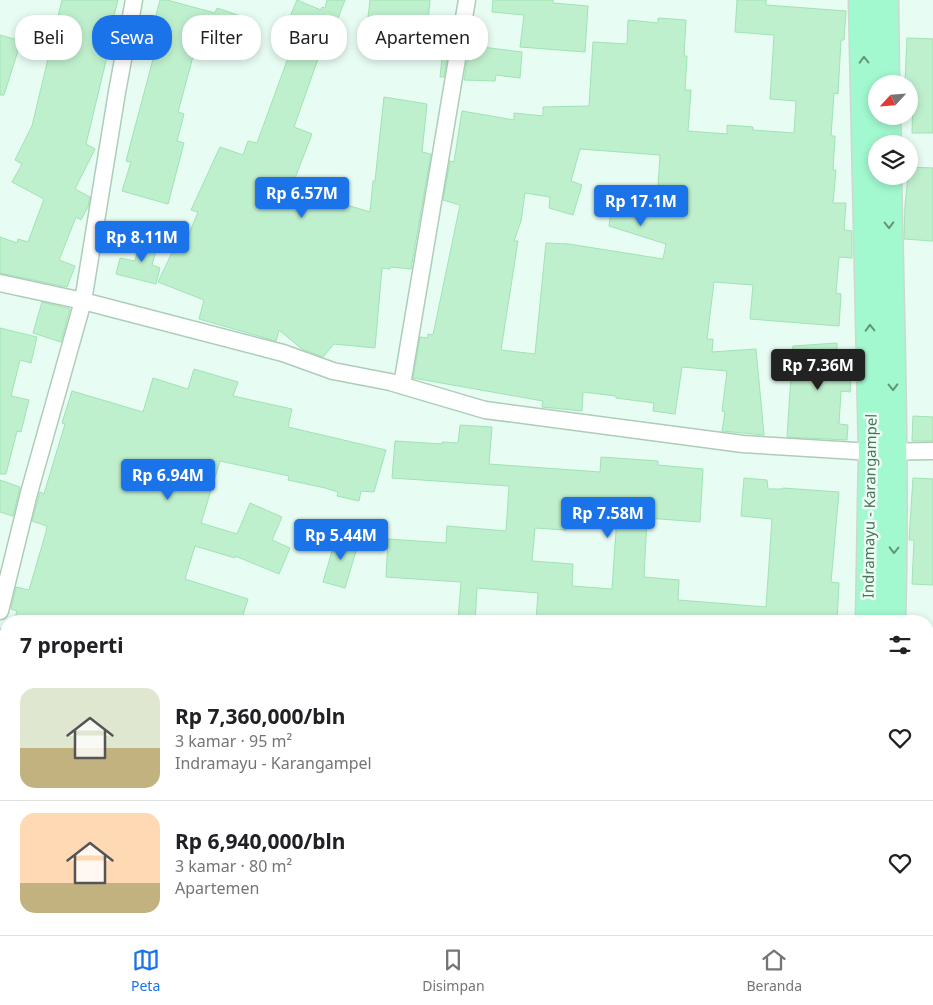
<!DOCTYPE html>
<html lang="id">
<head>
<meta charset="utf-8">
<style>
  :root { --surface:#fff; --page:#f6f6f6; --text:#202124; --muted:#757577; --line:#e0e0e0; --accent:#1a73e8 }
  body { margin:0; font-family:"Noto Sans",sans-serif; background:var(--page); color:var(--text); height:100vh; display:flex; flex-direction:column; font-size:19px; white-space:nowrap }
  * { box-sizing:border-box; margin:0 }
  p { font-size:16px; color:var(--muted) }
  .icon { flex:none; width:28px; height:28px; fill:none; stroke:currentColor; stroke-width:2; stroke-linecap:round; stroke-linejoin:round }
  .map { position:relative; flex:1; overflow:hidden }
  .panel { position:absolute; left:0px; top:615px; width:934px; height:320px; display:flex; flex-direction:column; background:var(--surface); border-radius:20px 20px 0 0; box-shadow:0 2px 8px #0003 }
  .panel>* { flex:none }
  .guide { position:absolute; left:15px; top:15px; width:500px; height:45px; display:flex; gap:10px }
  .needle { width:32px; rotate:244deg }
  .controls { position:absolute; left:868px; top:75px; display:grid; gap:10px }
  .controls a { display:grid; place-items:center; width:50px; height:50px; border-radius:50%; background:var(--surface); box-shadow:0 2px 8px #0003; font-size:25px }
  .price { position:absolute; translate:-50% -42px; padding:0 11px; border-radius:5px; background:var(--accent); color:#fff; font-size:16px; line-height:32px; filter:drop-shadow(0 1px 2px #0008) }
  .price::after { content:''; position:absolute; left:50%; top:30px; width:15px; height:11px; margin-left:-8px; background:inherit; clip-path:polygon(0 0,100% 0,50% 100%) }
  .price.on { background:#222; color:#fff }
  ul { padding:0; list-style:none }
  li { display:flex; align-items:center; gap:15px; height:125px; padding:0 20px }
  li+li { border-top:1px solid var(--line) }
  li span { display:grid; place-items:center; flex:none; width:140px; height:100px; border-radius:15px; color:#555 }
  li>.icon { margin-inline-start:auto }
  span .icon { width:60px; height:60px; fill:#fffc; stroke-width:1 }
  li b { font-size:21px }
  h2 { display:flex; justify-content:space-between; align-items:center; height:60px; padding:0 20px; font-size:21px }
  .chip { padding:0 18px; border-radius:20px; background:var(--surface); box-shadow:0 2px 8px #0003; font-size:18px; line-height:45px }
  .chip.on { background:var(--accent); color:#fff }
  .menu { display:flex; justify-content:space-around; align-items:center; height:70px; border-top:1px solid var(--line); background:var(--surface); font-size:14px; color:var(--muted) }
  .menu a { display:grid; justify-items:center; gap:2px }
  .menu .on { color:var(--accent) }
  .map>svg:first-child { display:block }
  .building { fill:#bff0ce; stroke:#a0e3b3; fill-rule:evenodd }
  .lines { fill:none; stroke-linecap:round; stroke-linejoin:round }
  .street-casing { stroke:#adcdb8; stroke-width:19 }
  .primary-casing { stroke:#cdd8d0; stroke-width:29 }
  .street { stroke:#fff; stroke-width:16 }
  .primary { stroke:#a2f8cf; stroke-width:26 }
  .oneway { stroke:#629674 }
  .labels { text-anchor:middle; stroke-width:5; stroke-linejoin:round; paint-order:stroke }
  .street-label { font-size:15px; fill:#4c7556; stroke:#edfef6 }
</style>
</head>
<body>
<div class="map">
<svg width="933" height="935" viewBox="0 0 933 935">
  <rect width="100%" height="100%" fill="#e7fcf2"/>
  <g class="building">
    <path d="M 62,0 L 118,0 L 108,39 L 111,40 L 86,144 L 95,149 L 75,189 L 90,197 L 88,207 L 81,220 L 76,217 L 59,260 L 75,266 L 67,287 L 0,273 L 0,237 L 17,243 L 18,239 L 28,242 L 44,199 L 12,182 L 22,164 L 15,160 L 32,126 Z"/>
    <path d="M 160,0 L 167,0 L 215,13 L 217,8 L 255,21 L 245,54 L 198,38 L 178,112 L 184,114 L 177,141 L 184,143 L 168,204 L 122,191 L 131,162 L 126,161 L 161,29 L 153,27 Z"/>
    <path d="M 297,0 L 321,10 L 322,7 L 325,8 L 327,0 L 345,0 L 323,57 L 319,56 L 294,127 L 312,134 L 292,186 L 307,193 L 370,212 L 373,181 L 375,181 L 384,97 L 427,104 L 422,152 L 431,154 L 411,269 L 391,267 L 390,269 L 382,268 L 375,348 L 334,344 L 323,357 L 302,349 L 279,330 L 276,341 L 199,319 L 204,300 L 158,282 L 176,244 L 184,246 L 198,212 L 191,210 L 220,147 L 243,155 L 248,141 L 257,143 L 288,58 L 278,55 L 286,26 Z"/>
    <path d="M 370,0 L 430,0 L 428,21 L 401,18 L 400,21 L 368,17 Z"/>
    <path d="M 493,0 L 553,0 L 553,3 L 588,6 L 585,52 L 520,47 L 524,15 L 492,12 Z"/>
    <path d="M 737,0 L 766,0 L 766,5 L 846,11 L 844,40 L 841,40 L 838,94 L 834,93 L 831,136 L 835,136 L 833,170 L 836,170 L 833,203 L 846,203 L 844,230 L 852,231 L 852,258 L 839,257 L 836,293 L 841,294 L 839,326 L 750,319 L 753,285 L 714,282 L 707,339 L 713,339 L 712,352 L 756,349 L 764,435 L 722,431 L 725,412 L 722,411 L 727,371 L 682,367 L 675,414 L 653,411 L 654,403 L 616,398 L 616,396 L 583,392 L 582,411 L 542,407 L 543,401 L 413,378 L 420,337 L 428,338 L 428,334 L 433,335 L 460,205 L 443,200 L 450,161 L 454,162 L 462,111 L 514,120 L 514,113 L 543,116 L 543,107 L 589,106 L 593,42 L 627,44 L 628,20 L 658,23 L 658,18 L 686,20 L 684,56 L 687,56 L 685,90 L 691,90 L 688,131 L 727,134 L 727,125 L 753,127 L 753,130 L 794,133 L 796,101 L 770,99 L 774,35 L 735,32 ZM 580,149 L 660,155 L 658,187 L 643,186 L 643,192 L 619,191 L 618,211 L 611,211 L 609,226 L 666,244 L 663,259 L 569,244 L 546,243 L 535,354 L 501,350 L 518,241 L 514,241 L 521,221 L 525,193 L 550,197 L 549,208 L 573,215 L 582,185 L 571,181 Z"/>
    <path d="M 0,35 L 21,41 L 4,95 L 0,95 Z"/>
    <path d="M 907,38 L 933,39 L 933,133 L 912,133 L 913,94 L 909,94 L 909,84 L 905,84 Z"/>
    <path d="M 444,41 L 450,41 L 444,77 L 440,77 Z"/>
    <path d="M 470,44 L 482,45 L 482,47 L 522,52 L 520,78 L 496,75 L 495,81 L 464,80 Z"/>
    <path d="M 909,167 L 933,168 L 933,241 L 904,239 L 905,205 Z"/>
    <path d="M 142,235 L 159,240 L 152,265 L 160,268 L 156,284 L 116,274 L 120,258 L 135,261 Z"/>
    <path d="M 42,302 L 70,309 L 61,342 L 33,333 Z"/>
    <path d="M 0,328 L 37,337 L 31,363 L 20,360 L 11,396 L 29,400 L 21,432 L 17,431 L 6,474 L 0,474 Z"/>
    <path d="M 837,343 L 837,350 L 852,351 L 850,392 L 841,391 L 839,424 L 848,425 L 847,440 L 787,437 L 793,346 Z"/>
    <path d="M 194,369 L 238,382 L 233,396 L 292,409 L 288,427 L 386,450 L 374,492 L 361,491 L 359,501 L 337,496 L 338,492 L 325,488 L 288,480 L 289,476 L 220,461 L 201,523 L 237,534 L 250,503 L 282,517 L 272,540 L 290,548 L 279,574 L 235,556 L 235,558 L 195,546 L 185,579 L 248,599 L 241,621 L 14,621 L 17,611 L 11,609 L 16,587 L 29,590 L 46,532 L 47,526 L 32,521 L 40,492 L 44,494 L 65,424 L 62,423 L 72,391 L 143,412 L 153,378 L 188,389 Z"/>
    <path d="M 913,416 L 933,417 L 933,441 L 912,441 Z"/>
    <path d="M 460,425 L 492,427 L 489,464 L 600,472 L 601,457 L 658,461 L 658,465 L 703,469 L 700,522 L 647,518 L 644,577 L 679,580 L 678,600 L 766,607 L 772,519 L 741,516 L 744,478 L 767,480 L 768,489 L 783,489 L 783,488 L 839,492 L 831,582 L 839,583 L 837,621 L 536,621 L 538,593 L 477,588 L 475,621 L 458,621 L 461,582 L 386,577 L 388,539 L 446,543 L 447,526 L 506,531 L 509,486 L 392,478 L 395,441 L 442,444 L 442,442 L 458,443 ZM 568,511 L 617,516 L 612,589 L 572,586 L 573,564 L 532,561 L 535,528 L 566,530 Z"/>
    <path d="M 913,478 L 933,479 L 933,585 L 912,584 L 914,540 L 909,540 Z"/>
    <path d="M 0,480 L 20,487 L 13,516 L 0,512 Z"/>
    <path d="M 337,534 L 359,541 L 345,588 L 323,582 Z"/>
  </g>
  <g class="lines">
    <defs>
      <g id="street">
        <path d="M 134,0 L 117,92 L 83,301 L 283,353 L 333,371 L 390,382 L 485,410 L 743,444 L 872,452 L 933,451"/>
        <path d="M 0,283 L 83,301 L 29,493 L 0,611"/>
        <path d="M 402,385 L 467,0"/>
        <path d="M 0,638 L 6,639"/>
        <path d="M 928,784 L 933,784"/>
      </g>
      <g id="primary">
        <path d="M 862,0 L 872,452 L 869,621"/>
        <path d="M 885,0 L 886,84"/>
        <path d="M 887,116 L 888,144"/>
        <path d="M 888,176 C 891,325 896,473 892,621"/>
        <path d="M 859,935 L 859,929"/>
        <path d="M 881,935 L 881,929"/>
      </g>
    </defs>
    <use href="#street" class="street-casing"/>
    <use href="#primary" class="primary-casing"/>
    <use href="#street" class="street"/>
    <use href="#primary" class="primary"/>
  </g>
  <defs><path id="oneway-chevron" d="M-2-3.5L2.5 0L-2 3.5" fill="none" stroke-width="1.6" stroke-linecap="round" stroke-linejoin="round" transform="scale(1.25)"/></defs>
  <g class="oneway">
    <use href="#oneway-chevron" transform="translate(864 60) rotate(-91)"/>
    <use href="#oneway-chevron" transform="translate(889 225) rotate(89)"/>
    <use href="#oneway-chevron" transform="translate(870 328) rotate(-91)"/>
    <use href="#oneway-chevron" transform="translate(893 387) rotate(89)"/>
    <use href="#oneway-chevron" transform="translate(894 550) rotate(91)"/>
  </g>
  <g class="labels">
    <g class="street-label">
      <text transform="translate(870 506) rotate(-89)" y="5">Indramayu - Karangampel</text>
    </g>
  </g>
</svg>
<div class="controls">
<a><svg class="needle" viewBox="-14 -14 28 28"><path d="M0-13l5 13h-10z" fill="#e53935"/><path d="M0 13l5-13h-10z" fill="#757577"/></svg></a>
<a><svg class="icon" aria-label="layers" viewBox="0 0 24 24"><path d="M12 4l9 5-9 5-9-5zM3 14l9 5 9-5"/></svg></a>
</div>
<b class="price" style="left:302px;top:219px">Rp 6.57M</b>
<b class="price" style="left:641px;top:227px">Rp 17.1M</b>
<b class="price" style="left:142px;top:263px">Rp 8.11M</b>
<b class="price on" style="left:818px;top:391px">Rp 7.36M</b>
<b class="price" style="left:168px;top:501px">Rp 6.94M</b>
<b class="price" style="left:608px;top:539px">Rp 7.58M</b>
<b class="price" style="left:341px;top:561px">Rp 5.44M</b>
<div class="guide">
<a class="chip">Beli</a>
<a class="chip on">Sewa</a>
<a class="chip">Filter</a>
<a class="chip">Baru</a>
<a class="chip">Apartemen</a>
</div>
<section class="panel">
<h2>7 properti<svg class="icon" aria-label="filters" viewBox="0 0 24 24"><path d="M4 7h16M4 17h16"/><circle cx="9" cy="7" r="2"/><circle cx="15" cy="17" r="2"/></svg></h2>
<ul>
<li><span style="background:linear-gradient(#dfe7d0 60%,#c2b280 0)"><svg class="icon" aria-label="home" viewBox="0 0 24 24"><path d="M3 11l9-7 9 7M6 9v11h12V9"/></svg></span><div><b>Rp 7,360,000/bln</b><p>3 kamar · 95 m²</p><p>Indramayu - Karangampel</p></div><svg class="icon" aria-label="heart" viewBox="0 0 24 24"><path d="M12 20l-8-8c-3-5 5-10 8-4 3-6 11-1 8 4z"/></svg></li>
<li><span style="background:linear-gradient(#ffd9b3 70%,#c2b280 0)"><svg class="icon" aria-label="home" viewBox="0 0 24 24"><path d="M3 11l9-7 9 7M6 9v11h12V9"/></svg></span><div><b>Rp 6,940,000/bln</b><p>3 kamar · 80 m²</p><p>Apartemen</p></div><svg class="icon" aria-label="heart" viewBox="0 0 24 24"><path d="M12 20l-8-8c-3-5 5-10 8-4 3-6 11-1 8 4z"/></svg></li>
</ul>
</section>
</div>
<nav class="menu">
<a class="on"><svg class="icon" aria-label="map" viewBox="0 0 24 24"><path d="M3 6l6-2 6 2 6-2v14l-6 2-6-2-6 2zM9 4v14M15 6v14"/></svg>Peta</a>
<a><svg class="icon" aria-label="saved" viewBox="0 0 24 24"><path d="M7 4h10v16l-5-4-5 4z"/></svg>Disimpan</a>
<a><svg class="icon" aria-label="home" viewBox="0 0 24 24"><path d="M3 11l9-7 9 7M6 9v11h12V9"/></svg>Beranda</a>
</nav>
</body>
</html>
